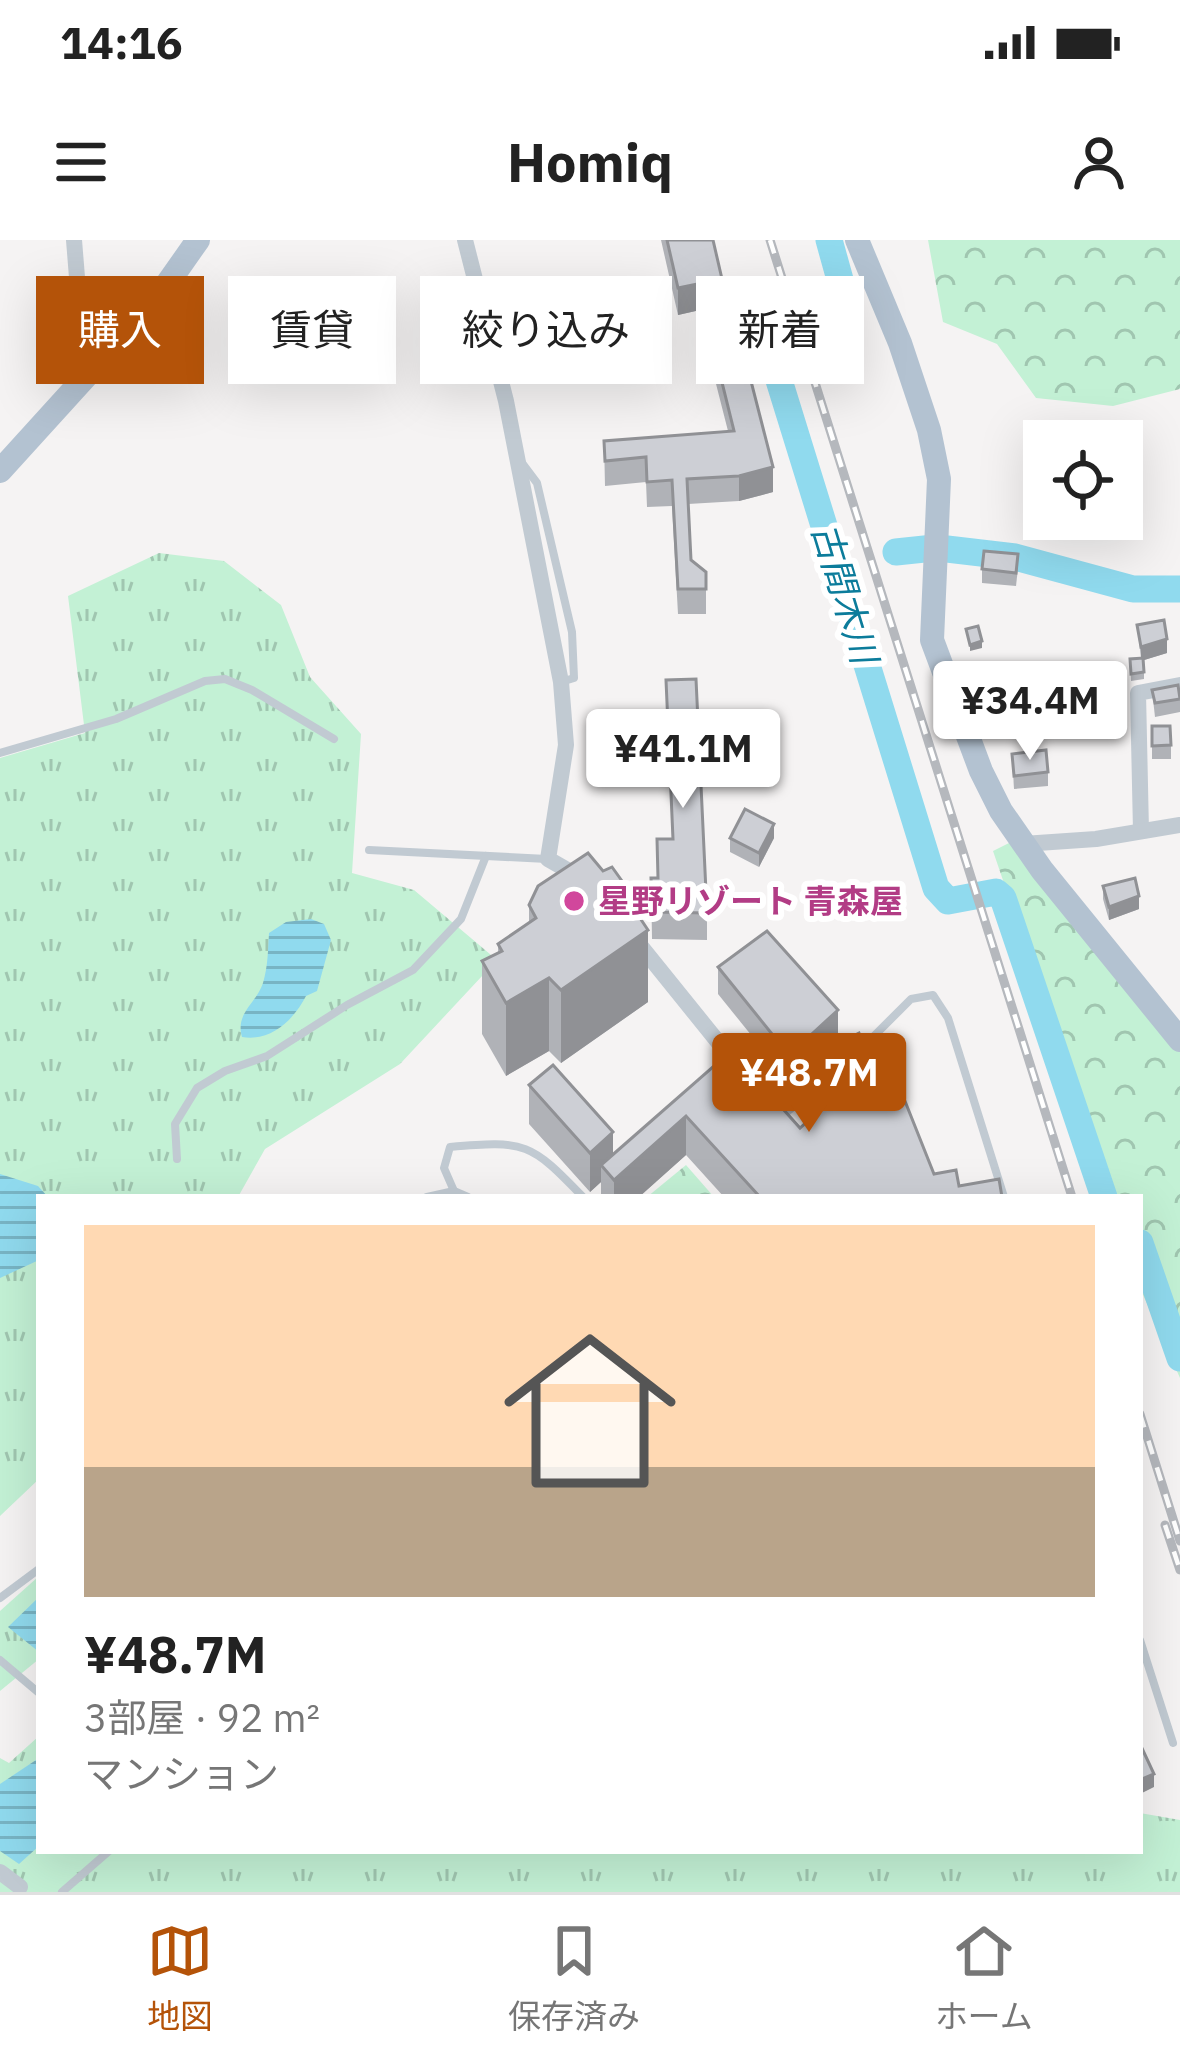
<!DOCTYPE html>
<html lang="ja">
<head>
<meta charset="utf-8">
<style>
  :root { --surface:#fff; --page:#f2f2f2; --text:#222; --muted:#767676; --line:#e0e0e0; --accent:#b45309 }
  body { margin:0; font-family:"IBM Plex Sans","Noto Sans JP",sans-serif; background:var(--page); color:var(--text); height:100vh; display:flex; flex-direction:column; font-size:45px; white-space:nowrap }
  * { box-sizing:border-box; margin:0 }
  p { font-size:39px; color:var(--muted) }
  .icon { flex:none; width:66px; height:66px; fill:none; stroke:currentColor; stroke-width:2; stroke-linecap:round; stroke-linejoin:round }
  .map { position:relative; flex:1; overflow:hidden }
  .drawer { position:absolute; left:36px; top:954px; width:1107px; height:660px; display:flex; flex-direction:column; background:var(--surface); border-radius:0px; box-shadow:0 12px 48px #0002 }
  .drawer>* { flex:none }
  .banner { position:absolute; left:36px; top:36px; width:1110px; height:108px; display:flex; gap:24px }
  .tools { position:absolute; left:1023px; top:180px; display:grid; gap:24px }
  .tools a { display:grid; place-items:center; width:120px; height:120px; border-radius:0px; background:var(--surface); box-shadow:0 12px 48px #0002; font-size:60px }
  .price { position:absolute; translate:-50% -102px; padding:0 27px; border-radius:12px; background:#fff; color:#222; font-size:39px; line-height:78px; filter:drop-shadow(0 3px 6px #0008) }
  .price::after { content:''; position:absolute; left:50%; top:72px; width:36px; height:27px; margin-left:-18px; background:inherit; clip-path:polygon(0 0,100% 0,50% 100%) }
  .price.selected { background:var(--accent); color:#fff }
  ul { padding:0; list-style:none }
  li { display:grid; align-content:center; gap:24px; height:636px; padding:0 48px }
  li+li { border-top:3px solid var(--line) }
  li span { display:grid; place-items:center; height:372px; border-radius:0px; color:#555 }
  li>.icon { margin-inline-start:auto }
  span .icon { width:216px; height:216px; fill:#fffc; stroke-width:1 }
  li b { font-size:51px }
  .chip { padding:0 42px; border-radius:0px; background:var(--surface); box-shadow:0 12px 48px #0002; font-size:42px; line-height:108px }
  .chip.selected { background:var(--accent); color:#fff }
  .status { display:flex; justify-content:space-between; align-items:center; height:84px; padding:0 60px; background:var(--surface); direction:ltr }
  .status svg { height:33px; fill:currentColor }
  header { display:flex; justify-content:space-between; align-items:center; height:156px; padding:0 48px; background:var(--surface); font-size:54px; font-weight:700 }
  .tabs { display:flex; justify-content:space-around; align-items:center; height:168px; border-top:3px solid var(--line); background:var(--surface); font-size:33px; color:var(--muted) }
  .tabs a { display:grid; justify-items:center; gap:6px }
  .tabs .selected { color:var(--accent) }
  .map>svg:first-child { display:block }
  .forest { fill:url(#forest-crowns) }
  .park { fill:url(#park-tufts) }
  .water { fill:url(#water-rules) }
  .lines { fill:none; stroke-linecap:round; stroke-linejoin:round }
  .river { stroke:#90daee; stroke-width:27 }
  .service { stroke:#c1cad2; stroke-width:8 }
  .minor { stroke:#c1cad2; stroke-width:16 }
  .primary { stroke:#b3c2d1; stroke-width:24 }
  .rail-casing { stroke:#b5b8bd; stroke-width:9 }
  .rail { stroke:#fff; stroke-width:4.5; stroke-dasharray:14; stroke-linecap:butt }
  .wall { fill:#b0b2b7 }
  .shaded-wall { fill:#909195 }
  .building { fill:#cdcfd5; stroke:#909195; stroke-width:3 }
  .hotel-dot { fill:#d1479c; stroke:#fff; stroke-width:4.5 }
  .labels { text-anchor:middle; stroke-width:12; stroke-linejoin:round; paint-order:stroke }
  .hotel-label { font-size:33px; font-weight:bold; fill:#b23c85; stroke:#fff; text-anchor:start }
  .water-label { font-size:36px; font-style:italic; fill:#0c7c9b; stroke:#fff }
</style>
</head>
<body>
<div class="status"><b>14:16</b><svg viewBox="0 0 49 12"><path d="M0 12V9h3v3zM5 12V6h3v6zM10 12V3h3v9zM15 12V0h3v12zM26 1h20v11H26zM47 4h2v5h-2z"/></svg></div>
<header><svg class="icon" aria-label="menu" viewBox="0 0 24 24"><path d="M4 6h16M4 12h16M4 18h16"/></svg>Homiq<svg class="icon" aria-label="person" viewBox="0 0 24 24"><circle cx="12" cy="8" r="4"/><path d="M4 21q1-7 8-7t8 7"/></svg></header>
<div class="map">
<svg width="1180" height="1652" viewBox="0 0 1180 1652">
  <defs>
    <pattern id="forest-crowns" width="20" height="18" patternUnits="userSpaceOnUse" patternTransform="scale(3)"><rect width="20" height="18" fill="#c3f1d5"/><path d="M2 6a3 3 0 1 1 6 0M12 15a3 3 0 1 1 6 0" fill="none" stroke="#a0c6b0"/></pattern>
    <pattern id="park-tufts" width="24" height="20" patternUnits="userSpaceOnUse" patternTransform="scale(3)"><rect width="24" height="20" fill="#c3f1d5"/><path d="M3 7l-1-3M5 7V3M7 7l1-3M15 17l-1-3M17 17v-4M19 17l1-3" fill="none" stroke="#a0c6b0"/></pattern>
    <pattern id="water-rules" width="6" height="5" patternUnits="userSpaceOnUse" patternTransform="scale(3)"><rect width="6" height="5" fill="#90daee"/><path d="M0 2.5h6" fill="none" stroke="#78b4c4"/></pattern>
  </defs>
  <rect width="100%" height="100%" fill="#f5f3f3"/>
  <g class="forest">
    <path d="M 928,0 L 1180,0 L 1180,149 L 1113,166 L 1036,158 L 997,104 L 943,82 Z"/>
    <path d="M 1011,602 L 1180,812 L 1180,1138 L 1140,1048 L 1140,957 L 1111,957 L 993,611 Z"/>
    <path d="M 686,925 L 714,957 L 647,957 Z"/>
  </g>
  <g class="park">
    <path d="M 159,313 L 224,321 L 281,365 L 310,437 L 361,494 L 352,633 L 414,650 L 497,720 L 400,824 L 265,909 L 238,957 L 39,957 L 39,1239 L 0,1276 L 0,518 L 85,493 L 68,356 Z"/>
    <path d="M 39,1336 L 39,1419 L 0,1451 L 0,1371 Z"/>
    <path d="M 39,1496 L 39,1611 L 1140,1611 L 1140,1573 L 1180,1580 L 1180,1652 L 0,1652 L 0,1518 L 9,1523 Z"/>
  </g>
  <g class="water">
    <path d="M 311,679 L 324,684 L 331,700 L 317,751 L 306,756 C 294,779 272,802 242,797 C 235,773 256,764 263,743 C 268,726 268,710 269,693 L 286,682 Z"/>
    <path d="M 0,934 L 38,946 L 48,957 L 39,957 L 39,1020 L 0,1038 Z"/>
    <path d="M 39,1357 L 39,1412 L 8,1387 Z"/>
    <path d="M 39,1518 L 39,1606 L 19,1624 L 0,1611 L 0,1544 Z"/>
  </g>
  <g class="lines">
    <g class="river">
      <path d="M 829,0 L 844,54 L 841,63 L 770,95 L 769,108 L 936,648 L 948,661 L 996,652 L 1003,658 L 1104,957"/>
      <path d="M 947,309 L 1015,317 L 1133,349 L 1180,349"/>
      <path d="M 896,312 L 934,308"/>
      <path d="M 1140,1003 L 1180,1118"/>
    </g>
    <g class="service">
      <path d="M 522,223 L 537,243 L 572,392 L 574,438 L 561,442"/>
      <path d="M 0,513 L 116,479 L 205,441 L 225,439 L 252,450 L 334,499"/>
      <path d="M 369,610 L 547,619"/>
      <path d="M 859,811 L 911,759 L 933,755 L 948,778 L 1004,957"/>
      <path d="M 781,877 L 834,833"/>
      <path d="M 177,919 L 175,884 L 197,848 L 225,831 L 267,816 L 347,765 L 413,730 L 461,679 L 486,616"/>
      <path d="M 454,951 L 444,928 L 450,907 C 526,900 531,903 583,957"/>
      <path d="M 427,957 L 454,951 L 468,957"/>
      <path d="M 0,1358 L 39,1329"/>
      <path d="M 1140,1400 L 1173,1503"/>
      <path d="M 0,1420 L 39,1453"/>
      <path d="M 62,1652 L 109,1611"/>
    </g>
    <g class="minor">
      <path d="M 74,0 L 85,137"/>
      <path d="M 465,0 L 506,161 L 561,442 L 566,505 L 548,619 L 583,639"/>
      <path d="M 1141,591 L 1138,453 L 1180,445"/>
      <path d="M 1023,604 L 1096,599 L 1180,585"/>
      <path d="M 635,699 L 739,828"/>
      <path d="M 0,1632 L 20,1647"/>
    </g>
    <g class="primary">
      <path d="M 857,0 L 900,103 L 929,190 L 939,239 L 932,400 L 981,531 L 1001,571 L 1042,630 L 1180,800"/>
      <path d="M 0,231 L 158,57 L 198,0"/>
    </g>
    <defs>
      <g id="rail">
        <path d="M 770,0 L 1072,957"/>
        <path d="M 1140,1174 L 1180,1301"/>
        <path d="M 1165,1285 L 1180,1330"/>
      </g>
    </defs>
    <use href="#rail" class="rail-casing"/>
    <use href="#rail" class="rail"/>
  </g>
  <g class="wall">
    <path d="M 661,0 L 713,0 L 722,65 L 678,75 Z"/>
    <path d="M 715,114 L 773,252 L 739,261 L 688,264 L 691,320 L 706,332 L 706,374 L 678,374 L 672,266 L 647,267 L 646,242 L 605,246 L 604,201 L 728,191 L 715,140 Z"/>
    <path d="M 1018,328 L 1016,346 L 982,343 L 982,329 Z"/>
    <path d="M 1137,385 L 1167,413 L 1144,420 L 1144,439 L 1131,441 L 1130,419 L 1141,418 Z"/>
    <path d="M 1021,432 L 1053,467 L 1035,475 L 1021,445 Z"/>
    <path d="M 666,440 L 707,673 L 707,700 L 652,699 L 651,638 L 658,638 L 672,599 Z"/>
    <path d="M 1152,450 L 1180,454 L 1180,472 L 1155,477 Z"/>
    <path d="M 1152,486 L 1171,505 L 1171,519 L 1152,519 Z"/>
    <path d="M 1012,514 L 1048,532 L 1048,546 L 1014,549 Z"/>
    <path d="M 730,598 L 774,598 L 759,627 L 730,612 Z"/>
    <path d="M 1103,646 L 1139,669 L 1109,680 L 1103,659 Z"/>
    <path d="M 529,665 L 637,675 L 648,762 L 561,823 L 549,811 L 506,836 L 482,794 L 482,721 L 498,712 L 498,704 L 529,682 Z"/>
    <path d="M 718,727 L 838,797 L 789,842 L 718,754 Z"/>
    <path d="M 828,809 L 879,843 L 934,934 L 959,946 L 1002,957 L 724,957 L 686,915 L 639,957 L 601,957 L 601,942 L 590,952 L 529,884 L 529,845 L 613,914 L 731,811 L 800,888 L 816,873 L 816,845 L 828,840 Z"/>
  </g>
  <g class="shaded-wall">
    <path d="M 722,39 L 722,65 L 678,75 L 678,48 Z"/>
    <path d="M 773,227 L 773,252 L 739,261 L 739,236 Z"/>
    <path d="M 1167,399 L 1167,413 L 1141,421 L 1141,407 Z"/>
    <path d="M 982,401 L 982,408 L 970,411 L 970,405 Z"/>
    <path d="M 1053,454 L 1053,467 L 1035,475 L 1035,462 Z"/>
    <path d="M 774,584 L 774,598 L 759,627 L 759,613 Z"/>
    <path d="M 1139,656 L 1139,669 L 1109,680 L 1109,667 Z"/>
    <path d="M 637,662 L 637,697 L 648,690 L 648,762 L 561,823 L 561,750 Z"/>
    <path d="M 549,738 L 549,811 L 506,836 L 506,763 Z"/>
    <path d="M 838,770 L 838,797 L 789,842 L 789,815 Z"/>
    <path d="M 686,876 L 686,915 L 639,957 L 614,957 L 614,940 Z"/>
    <path d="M 613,892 L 613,931 L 601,925 L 601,942 L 590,952 L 590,913 Z"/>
    <path d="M 1154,1534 L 1154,1547 L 1140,1554 L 1140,1540 Z"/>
  </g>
  <g class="building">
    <path d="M 667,0 L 713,0 L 722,39 L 678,48 Z"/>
    <path d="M 742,106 L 773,227 L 739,236 L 687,239 L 691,320 L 706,332 L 706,349 L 678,349 L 672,240 L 647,242 L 646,217 L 605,221 L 604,201 L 734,191 L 715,114 Z"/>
    <path d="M 984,311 L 1018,314 L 1016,333 L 982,329 Z"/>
    <path d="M 1164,380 L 1167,399 L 1141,407 L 1137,385 Z"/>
    <path d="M 978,386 L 982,401 L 970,405 L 966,389 Z"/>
    <path d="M 1143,418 L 1144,432 L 1131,434 L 1130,419 Z"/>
    <path d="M 1039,423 L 1053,454 L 1035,462 L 1021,432 Z"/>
    <path d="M 696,439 L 707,673 L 652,672 L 651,638 L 658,638 L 657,599 L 673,599 L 666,440 Z"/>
    <path d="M 1178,445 L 1180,459 L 1155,463 L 1152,450 Z"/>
    <path d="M 1152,486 L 1170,486 L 1171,505 L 1152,506 Z"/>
    <path d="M 1046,510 L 1048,532 L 1014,536 L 1012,514 Z"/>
    <path d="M 745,569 L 774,584 L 759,613 L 730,598 Z"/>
    <path d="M 588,613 L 603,631 L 612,627 L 637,662 L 632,666 L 648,690 L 561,750 L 549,738 L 506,763 L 482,721 L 502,711 L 498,704 L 536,678 L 529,665 L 538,646 Z"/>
    <path d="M 1135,638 L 1139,656 L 1109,667 L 1103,646 Z"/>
    <path d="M 767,691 L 838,770 L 789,815 L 718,727 Z"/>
    <path d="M 859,793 L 879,843 L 895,836 L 934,934 L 956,930 L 959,946 L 999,939 L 1002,957 L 760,957 L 686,876 L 614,940 L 601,925 L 731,811 L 800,888 L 824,866 L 816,845 L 839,836 L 828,809 Z"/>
    <path d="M 553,825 L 613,892 L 590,913 L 529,845 Z"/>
    <path d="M 1140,1504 L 1154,1534 L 1140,1540 Z"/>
  </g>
  <circle class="hotel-dot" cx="574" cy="661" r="12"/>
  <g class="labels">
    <g class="hotel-label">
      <text x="598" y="673">星野リゾート 青森屋</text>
    </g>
    <g class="water-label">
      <text transform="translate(845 353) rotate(73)" y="13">古間木川</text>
    </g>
  </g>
</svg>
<div class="tools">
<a><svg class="icon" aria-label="locate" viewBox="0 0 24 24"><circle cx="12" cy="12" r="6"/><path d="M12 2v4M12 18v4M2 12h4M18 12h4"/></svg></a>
</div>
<b class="price" style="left:1030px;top:523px">¥34.4M</b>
<b class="price" style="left:683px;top:571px">¥41.1M</b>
<b class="price selected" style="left:809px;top:895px">¥48.7M</b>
<div class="banner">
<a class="chip selected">購入</a>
<a class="chip">賃貸</a>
<a class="chip">絞り込み</a>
<a class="chip">新着</a>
</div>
<section class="drawer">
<ul>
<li><span style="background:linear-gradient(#ffd9b3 65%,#b9a48a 0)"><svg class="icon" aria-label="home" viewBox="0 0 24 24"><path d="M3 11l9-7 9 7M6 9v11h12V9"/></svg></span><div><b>¥48.7M</b><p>3部屋 · 92 m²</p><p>マンション</p></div></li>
</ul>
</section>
</div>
<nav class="tabs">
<a class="selected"><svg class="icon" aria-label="map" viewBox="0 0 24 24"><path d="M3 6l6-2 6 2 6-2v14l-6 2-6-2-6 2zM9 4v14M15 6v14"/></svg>地図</a>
<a><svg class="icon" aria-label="saved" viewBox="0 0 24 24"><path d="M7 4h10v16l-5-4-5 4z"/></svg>保存済み</a>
<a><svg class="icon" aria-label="home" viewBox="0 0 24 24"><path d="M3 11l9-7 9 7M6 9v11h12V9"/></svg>ホーム</a>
</nav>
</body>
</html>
